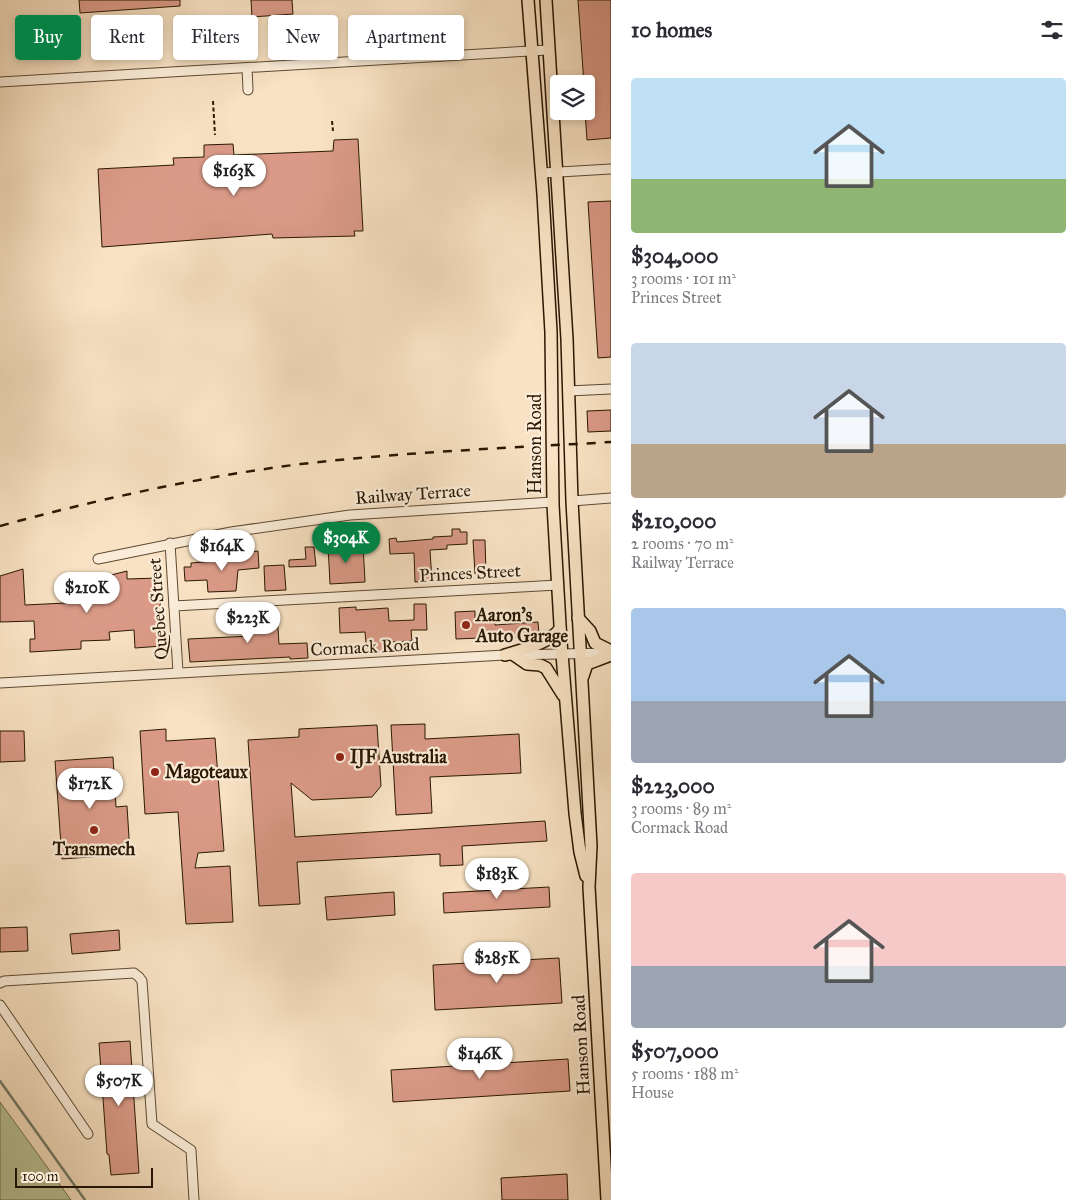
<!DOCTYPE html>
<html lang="en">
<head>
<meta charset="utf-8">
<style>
  :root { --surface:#fff; --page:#f7f7f7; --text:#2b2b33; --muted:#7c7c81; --accent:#0b8043 }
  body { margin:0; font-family:"IM FELL Great Primer",serif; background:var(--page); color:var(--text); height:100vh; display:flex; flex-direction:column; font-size:19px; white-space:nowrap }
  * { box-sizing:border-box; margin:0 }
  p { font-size:16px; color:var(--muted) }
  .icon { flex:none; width:28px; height:28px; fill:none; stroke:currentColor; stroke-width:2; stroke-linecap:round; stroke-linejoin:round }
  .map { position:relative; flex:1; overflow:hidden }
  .panel { display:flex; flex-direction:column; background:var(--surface); width:475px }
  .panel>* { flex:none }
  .hud { position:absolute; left:15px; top:15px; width:475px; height:45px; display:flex; gap:10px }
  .fabs { position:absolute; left:550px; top:75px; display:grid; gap:10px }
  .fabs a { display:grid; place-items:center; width:45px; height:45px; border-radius:5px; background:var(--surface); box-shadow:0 2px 8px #0003; font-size:25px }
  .scale { position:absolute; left:15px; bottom:12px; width:138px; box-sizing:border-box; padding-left:5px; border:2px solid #2a1802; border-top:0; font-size:14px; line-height:18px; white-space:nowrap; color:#2a1802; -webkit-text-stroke:4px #faecd8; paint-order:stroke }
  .price { position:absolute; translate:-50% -42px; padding:0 11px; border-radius:18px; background:#fff; color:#222; font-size:16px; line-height:32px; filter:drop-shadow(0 1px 2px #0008) }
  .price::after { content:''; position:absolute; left:50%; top:30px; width:15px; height:11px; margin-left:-8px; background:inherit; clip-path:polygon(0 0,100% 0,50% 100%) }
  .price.active { background:var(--accent); color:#fff }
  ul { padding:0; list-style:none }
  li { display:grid; align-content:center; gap:10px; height:265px; padding:0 20px }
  li span { display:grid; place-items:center; height:155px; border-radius:5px; color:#555 }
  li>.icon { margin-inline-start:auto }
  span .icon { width:90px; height:90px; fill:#fffc; stroke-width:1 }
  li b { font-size:21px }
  h2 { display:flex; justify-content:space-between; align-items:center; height:60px; padding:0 20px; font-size:21px }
  .chip { padding:0 18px; border-radius:5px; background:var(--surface); box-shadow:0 2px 8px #0003; font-size:18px; line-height:45px }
  .chip.active { background:var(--accent); color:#fff }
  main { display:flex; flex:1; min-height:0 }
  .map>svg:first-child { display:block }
  .green { fill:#b8c498; stroke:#716e4d }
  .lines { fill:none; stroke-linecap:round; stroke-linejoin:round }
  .stream { stroke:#707c69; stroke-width:2.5 }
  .building { fill:#da9a87; stroke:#2a1802 }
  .minor-casing { stroke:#5e4a32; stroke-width:11 }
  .major-casing { stroke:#2a1802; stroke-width:14 }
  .path { stroke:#2a1802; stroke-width:2; stroke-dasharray:4 2.5; stroke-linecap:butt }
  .minor { stroke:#faecd8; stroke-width:9 }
  .major { stroke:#f8e2c3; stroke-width:11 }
  .rail { stroke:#2a1802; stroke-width:2.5; stroke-dasharray:9 9; stroke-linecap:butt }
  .poi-dot { fill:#8f2418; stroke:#faecd8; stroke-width:2 }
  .labels { text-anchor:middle; stroke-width:4.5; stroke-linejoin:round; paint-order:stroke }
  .street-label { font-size:18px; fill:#2a1802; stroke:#faecd8 }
  .poi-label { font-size:18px; font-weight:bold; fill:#2a1802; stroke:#faecd8; text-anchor:start }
</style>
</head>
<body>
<main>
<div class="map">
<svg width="611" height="1200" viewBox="0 0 611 1200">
  <rect width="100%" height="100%" fill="#f8e2c3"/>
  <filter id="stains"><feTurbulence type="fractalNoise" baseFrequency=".004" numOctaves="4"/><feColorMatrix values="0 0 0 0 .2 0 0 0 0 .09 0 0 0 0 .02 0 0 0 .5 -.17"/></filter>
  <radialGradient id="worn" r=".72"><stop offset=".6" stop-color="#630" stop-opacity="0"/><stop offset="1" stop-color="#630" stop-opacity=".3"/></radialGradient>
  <path class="green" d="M 0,1102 L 71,1200 L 0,1200 Z"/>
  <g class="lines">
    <path class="stream" d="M 0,1081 L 85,1200"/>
  </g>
  <g class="building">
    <path d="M 79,0 L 180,0 L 180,6 L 80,13 Z"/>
    <path d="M 251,0 L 292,0 L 293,14 L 252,17 Z"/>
    <path d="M 578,0 L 611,0 L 611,138 L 587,140 L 585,111 L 586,84 L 584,84 Z"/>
    <path d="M 358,139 L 363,231 L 354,231 L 355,236 L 273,238 L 272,234 L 102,247 L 98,169 L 174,165 L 173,158 L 204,157 L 204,145 L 233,144 L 234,155 L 333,151 L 334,140 Z"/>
    <path d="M 611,201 L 611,357 L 598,358 L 588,202 Z"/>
    <path d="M 611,410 L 611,431 L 588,432 L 587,411 Z"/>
    <path d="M 452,529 L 460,529 L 460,532 L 467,532 L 467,544 L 447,545 L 447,549 L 430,550 L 432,581 L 415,582 L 414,553 L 390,554 L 389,539 L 396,538 L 397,542 L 433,539 L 433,537 L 452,536 Z"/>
    <path d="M 473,540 L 485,540 L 486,574 L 475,574 Z"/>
    <path d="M 363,544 L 365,582 L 330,584 L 328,545 Z"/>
    <path d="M 305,547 L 314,547 L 316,566 L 289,567 L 289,560 L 306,559 Z"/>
    <path d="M 258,551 L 259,568 L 238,570 L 236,591 L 208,592 L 207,580 L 185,581 L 184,567 L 191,567 L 191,563 L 228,560 L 228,557 L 246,556 L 246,552 Z"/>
    <path d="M 284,565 L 286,590 L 265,591 L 264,566 Z"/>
    <path d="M 23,569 L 25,605 L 87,602 L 87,593 L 112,592 L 111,575 L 127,571 L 127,579 L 159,578 L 162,646 L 135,648 L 134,630 L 109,632 L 110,640 L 81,641 L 81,649 L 30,652 L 30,639 L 35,639 L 34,621 L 0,622 L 0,576 Z"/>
    <path d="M 414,604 L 426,604 L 427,630 L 411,630 L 412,641 L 390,642 L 391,651 L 367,653 L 365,632 L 340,633 L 339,608 L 356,607 L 356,610 L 388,608 L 389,621 L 414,620 Z"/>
    <path d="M 475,611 L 475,622 L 495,621 L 495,625 L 538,622 L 539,633 L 530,633 L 530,636 L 513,638 L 504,638 L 503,635 L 488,636 L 488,640 L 480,640 L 480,638 L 456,639 L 455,612 Z"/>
    <path d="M 277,614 L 279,644 L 307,643 L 308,658 L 290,659 L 290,657 L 190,662 L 188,639 L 252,636 L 251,615 Z"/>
    <path d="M 425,724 L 425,739 L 519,734 L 521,773 L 430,777 L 432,813 L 396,815 L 391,725 Z"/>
    <path d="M 377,725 L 381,786 L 372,797 L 312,800 L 291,783 L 295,837 L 545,821 L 547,841 L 462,846 L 463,865 L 440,866 L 440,854 L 297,862 L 300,904 L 259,906 L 248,740 L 299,737 L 299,729 Z"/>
    <path d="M 166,729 L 166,741 L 215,738 L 224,851 L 198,853 L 195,868 L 230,866 L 233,922 L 186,924 L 178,812 L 145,814 L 140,731 Z"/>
    <path d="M 0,731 L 24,731 L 25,761 L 0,762 Z"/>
    <path d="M 113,757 L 116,807 L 127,806 L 130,854 L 62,859 L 55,761 Z"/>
    <path d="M 549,887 L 550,907 L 444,913 L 443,893 Z"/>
    <path d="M 394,892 L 395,915 L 327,920 L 325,897 Z"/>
    <path d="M 27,927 L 28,951 L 0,952 L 0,928 Z"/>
    <path d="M 119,930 L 120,950 L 72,954 L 70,934 Z"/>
    <path d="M 559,958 L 562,1003 L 435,1010 L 433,965 Z"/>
    <path d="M 130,1041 L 139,1173 L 111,1175 L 109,1155 L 107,1154 L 99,1043 Z"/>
    <path d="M 568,1059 L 570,1091 L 393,1102 L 391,1070 Z"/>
    <path d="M 567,1174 L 568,1200 L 502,1200 L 501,1178 Z"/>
  </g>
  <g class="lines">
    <defs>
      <g id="minor">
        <path d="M 247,68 L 248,90"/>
        <path d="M 0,82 L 548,50"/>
        <path d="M 542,173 L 611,169"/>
        <path d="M 568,391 L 611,389"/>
        <path d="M 572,501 L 611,498"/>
        <path d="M 170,543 L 178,672"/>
        <path d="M 98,559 L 231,532 L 350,515 L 553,502"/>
        <path d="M 174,606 L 558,585"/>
        <path d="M 0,683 L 505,655 L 611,653"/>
        <path d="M 0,983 L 4,981 L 134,973 L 139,977 L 142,981 L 152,1124 L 191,1150 L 194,1200"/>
        <path d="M 0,1005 L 88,1134"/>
      </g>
      <g id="major">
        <path d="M 528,0 L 543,194 L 551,332 L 553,505 L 561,642 L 575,813 L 580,852 L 586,876"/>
        <path d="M 546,0 L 567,339 L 572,501 L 591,846 L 589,887 L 607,1200"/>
        <path d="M 578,618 L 590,631 L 595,643 L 611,651"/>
        <path d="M 505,655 C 521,650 550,643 560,629"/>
        <path d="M 514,655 L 527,664 L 540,665 L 546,668 L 563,695"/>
        <path d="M 583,676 L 587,664 L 611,655"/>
      </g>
    </defs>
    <use href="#minor" class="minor-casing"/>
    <use href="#major" class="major-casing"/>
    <g class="path">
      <path d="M 213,101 L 215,135"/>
      <path d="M 332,121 L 333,131"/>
    </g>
    <use href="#minor" class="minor"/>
    <use href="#major" class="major"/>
    <path class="rail" d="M 0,526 C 99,499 199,477 301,464 C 404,452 508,448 611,442"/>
  </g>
  <g class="poi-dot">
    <circle cx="466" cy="625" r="5"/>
    <circle cx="340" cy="757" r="5"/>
    <circle cx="155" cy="772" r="5"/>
    <circle cx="94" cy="830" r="5"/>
  </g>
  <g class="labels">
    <g class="street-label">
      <text transform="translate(535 444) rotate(-90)" y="6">Hanson Road</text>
      <text transform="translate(413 494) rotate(-4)" y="6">Railway Terrace</text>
      <text transform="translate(470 573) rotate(-3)" y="6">Princes Street</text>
      <text transform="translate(158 609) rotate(-94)" y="6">Quebec Street</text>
      <text transform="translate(365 647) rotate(-3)" y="6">Cormack Road</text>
      <text transform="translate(581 1045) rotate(-93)" y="6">Hanson Road</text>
    </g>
    <g class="poi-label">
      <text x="476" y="621">Aaron's<tspan x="476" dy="21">Auto Garage</tspan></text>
      <text x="350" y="763">IJF Australia</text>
      <text x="165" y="778">Magoteaux</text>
      <text x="94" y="855" text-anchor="middle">Transmech</text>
    </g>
  </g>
  <rect width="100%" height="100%" filter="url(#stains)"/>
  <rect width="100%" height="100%" fill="url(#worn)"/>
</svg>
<div class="fabs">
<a><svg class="icon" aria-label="layers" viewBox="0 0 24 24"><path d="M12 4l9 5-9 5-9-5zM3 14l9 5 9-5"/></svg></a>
</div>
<div class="scale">100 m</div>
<b class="price" style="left:234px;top:197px">$163K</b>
<b class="price active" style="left:346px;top:564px">$304K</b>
<b class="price" style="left:222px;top:572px">$164K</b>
<b class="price" style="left:87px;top:614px">$210K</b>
<b class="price" style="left:248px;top:644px">$223K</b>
<b class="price" style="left:90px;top:810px">$172K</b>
<b class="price" style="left:497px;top:900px">$183K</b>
<b class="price" style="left:497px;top:984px">$285K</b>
<b class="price" style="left:480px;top:1080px">$146K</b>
<b class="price" style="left:119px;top:1107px">$507K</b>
<div class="hud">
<a class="chip active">Buy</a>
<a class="chip">Rent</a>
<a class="chip">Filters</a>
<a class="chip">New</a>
<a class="chip">Apartment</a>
</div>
</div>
<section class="panel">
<h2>10 homes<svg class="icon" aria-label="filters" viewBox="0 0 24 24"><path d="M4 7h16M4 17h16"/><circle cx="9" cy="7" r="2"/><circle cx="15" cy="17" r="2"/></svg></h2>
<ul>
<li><span style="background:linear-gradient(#bfe0f5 65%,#8fb573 0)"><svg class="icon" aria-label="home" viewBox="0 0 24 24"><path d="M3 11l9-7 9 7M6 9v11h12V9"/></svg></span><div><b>$304,000</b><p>3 rooms · 101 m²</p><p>Princes Street</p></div></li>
<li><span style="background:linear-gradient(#c9d6e8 65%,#b9a48a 0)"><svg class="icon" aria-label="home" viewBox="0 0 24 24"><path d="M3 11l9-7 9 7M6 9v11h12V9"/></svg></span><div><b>$210,000</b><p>2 rooms · 70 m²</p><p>Railway Terrace</p></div></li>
<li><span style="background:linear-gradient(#a9c7e8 60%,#9aa5b1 0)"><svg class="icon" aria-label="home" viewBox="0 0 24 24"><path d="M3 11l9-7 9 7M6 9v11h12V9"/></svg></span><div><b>$223,000</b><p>3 rooms · 89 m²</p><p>Cormack Road</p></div></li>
<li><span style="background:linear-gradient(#f6c9c9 60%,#9aa5b1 0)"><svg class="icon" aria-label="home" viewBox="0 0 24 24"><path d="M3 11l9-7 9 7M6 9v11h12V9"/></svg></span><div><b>$507,000</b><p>5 rooms · 188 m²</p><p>House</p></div></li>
</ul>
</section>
</main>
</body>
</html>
